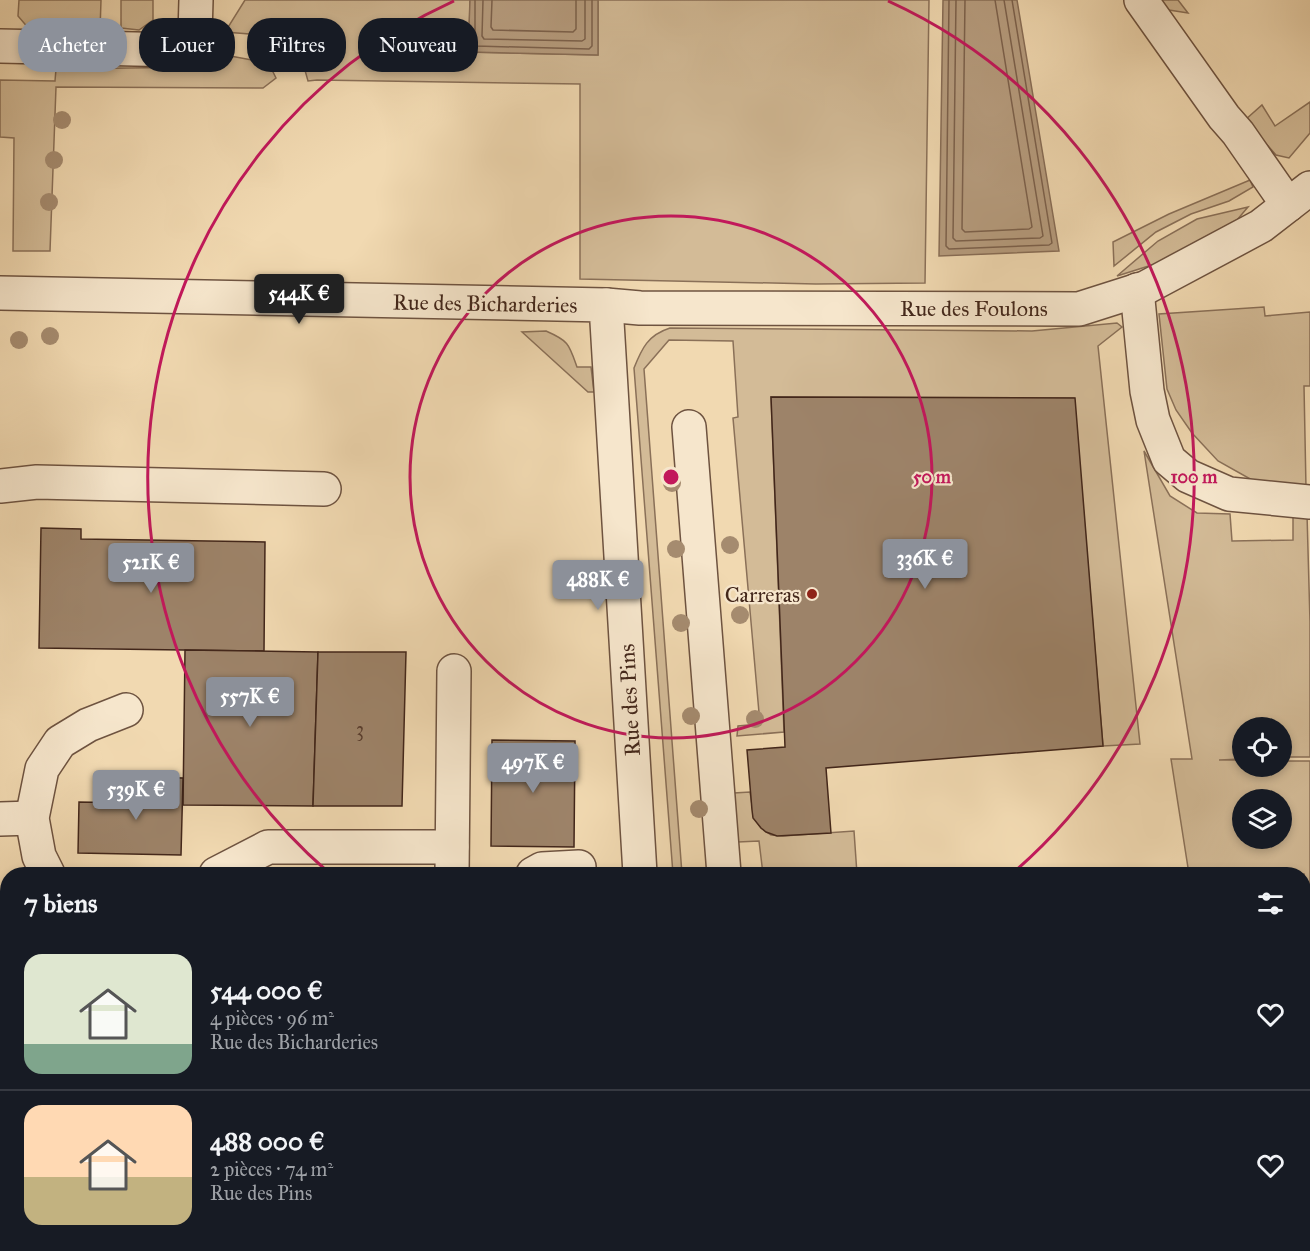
<!DOCTYPE html>
<html lang="fr">
<head>
<meta charset="utf-8">
<style>
  :root { --surface:#171b24; --page:#242831; --text:#f1f3f6; --muted:#9ea1a6; --line:#363941; --accent:#8c9099 }
  body { margin:0; font-family:"IM FELL Great Primer",serif; background:var(--page); color:var(--text); height:100vh; display:flex; flex-direction:column; font-size:22px; white-space:nowrap }
  * { box-sizing:border-box; margin:0 }
  p { font-size:20px; color:var(--muted) }
  .icon { flex:none; width:33px; height:33px; fill:none; stroke:currentColor; stroke-width:2; stroke-linecap:round; stroke-linejoin:round }
  .map { position:relative; flex:1; overflow:hidden }
  .panel { position:absolute; left:0px; top:867px; width:1311px; height:384px; display:flex; flex-direction:column; background:var(--surface); border-radius:24px 24px 0 0; box-shadow:0 3px 9px #0003 }
  .panel>* { flex:none }
  .hud { position:absolute; left:18px; top:18px; width:600px; height:54px; display:flex; gap:12px }
  .fabs { position:absolute; left:1232px; top:717px; display:grid; gap:12px }
  .fabs a { display:grid; place-items:center; width:60px; height:60px; border-radius:50%; background:var(--surface); box-shadow:0 3px 9px #0003; font-size:30px }
  .price { position:absolute; translate:-50% -51px; padding:0 14px; border-radius:6px; background:var(--accent); color:#fff; font-size:20px; line-height:39px; filter:drop-shadow(0 2px 3px #0008) }
  .price::after { content:''; position:absolute; left:50%; top:36px; width:18px; height:14px; margin-left:-9px; background:inherit; clip-path:polygon(0 0,100% 0,50% 100%) }
  .price.on { background:#222; color:#fff }
  ul { padding:0; list-style:none }
  li { display:flex; align-items:center; gap:18px; height:150px; padding:0 24px }
  li+li { border-top:2px solid var(--line) }
  li span { display:grid; place-items:center; flex:none; width:168px; height:120px; border-radius:18px; color:#555 }
  li>.icon { margin-inline-start:auto }
  span .icon { width:72px; height:72px; fill:#fffc; stroke-width:1 }
  li b { font-size:26px }
  h2 { display:flex; justify-content:space-between; align-items:center; height:72px; padding:0 24px; font-size:26px }
  .tag { padding:0 21px; border-radius:24px; background:var(--surface); box-shadow:0 3px 9px #0003; font-size:21px; line-height:54px }
  .tag.on { background:var(--accent); color:#fff }
  .map>svg:first-child { display:block }
  .green { fill:#d3bb97; stroke:#8a7058; stroke-width:1.5; fill-rule:evenodd }
  .water { fill:#b69c7e; stroke:#886d56; stroke-width:1.5 }
  .lines { fill:none; stroke-linecap:round; stroke-linejoin:round }
  .shore { stroke:#7c614c; stroke-width:1.5 }
  .building { fill:#9d8369; stroke:#42261a; stroke-width:1.5 }
  .minor-casing { stroke:#6e5340; stroke-width:36 }
  .minor { stroke:#f6e6cc; stroke-width:33 }
  .tree { fill:#a58b6f }
  .ring { fill:none; stroke:#c2185b; stroke-width:3 }
  .poi-dot { fill:#8f2418; stroke:#f6e6cc; stroke-width:2 }
  .labels { text-anchor:middle; stroke-width:4.5; stroke-linejoin:round; paint-order:stroke }
  .number-label { font-size:20px; fill:#593d2e }
  .street-label { font-size:22px; fill:#42261a; stroke:#f6e6cc }
  .poi-label { font-size:22px; fill:#42261a; stroke:#f6e6cc; text-anchor:end }
  .centre { fill:#c2185b; stroke:#f6e6cc; stroke-width:3 }
  .ring-label { font-size:18px; text-anchor:middle; font-weight:bold; fill:#c2185b; stroke:#f6e6cc; stroke-width:4.5; stroke-linejoin:round; paint-order:stroke }
</style>
</head>
<body>
<div class="map">
<svg width="1310" height="1251" viewBox="0 0 1310 1251">
  <rect width="100%" height="100%" fill="#f1d9b1"/>
  <filter id="stains"><feTurbulence type="fractalNoise" baseFrequency=".00333" numOctaves="4"/><feColorMatrix values="0 0 0 0 .2 0 0 0 0 .09 0 0 0 0 .02 0 0 0 .5 -.17"/></filter>
  <radialGradient id="worn" r=".72"><stop offset=".6" stop-color="#630" stop-opacity="0"/><stop offset="1" stop-color="#630" stop-opacity=".3"/></radialGradient>
  <g class="green">
    <path d="M 19,0 L 101,0 L 100,31 L 30,30 L 18,16 Z"/>
    <path d="M 121,0 L 153,0 L 153,20 L 139,30 L 121,28 Z"/>
    <path d="M 245,0 L 470,0 L 469,52 L 598,55 L 598,0 L 929,0 L 925,283 L 816,284 L 580,279 L 580,84 L 317,80 L 308,81 L 301,56 L 282,39 L 261,35 L 225,32 Z"/>
    <path d="M 1157,0 L 1178,0 L 1188,13 L 1169,10 Z"/>
    <path d="M 225,55 L 257,61 L 272,70 L 276,78 L 263,88 L 56,87 L 50,251 L 13,251 L 14,138 L 0,137 L 0,80 L 55,81 L 56,69 L 200,67 Z"/>
    <path d="M 1310,102 L 1310,133 L 1289,158 L 1276,155 L 1245,120 L 1262,105 L 1275,126 Z"/>
    <path d="M 1250,180 L 1253,187 L 1229,201 L 1191,214 L 1156,232 L 1114,266 L 1113,242 L 1169,214 Z"/>
    <path d="M 1248,207 L 1237,220 L 1155,264 L 1117,276 L 1158,241 L 1197,219 Z"/>
    <path d="M 1264,307 L 1265,316 L 1310,312 L 1310,386 L 1304,386 L 1306,488 L 1252,480 L 1218,461 L 1192,433 L 1176,410 L 1167,389 L 1159,314 Z"/>
    <path d="M 1117,323 L 1122,327 L 1098,346 L 1140,744 L 1103,746 L 1074,398 L 771,397 L 784,732 L 737,736 L 738,726 L 760,724 L 733,418 L 738,417 L 733,341 L 669,340 L 644,369 L 682,874 L 673,874 L 634,368 C 642,348 648,335 670,328 L 1032,331 Z"/>
    <path d="M 546,331 C 569,341 569,344 577,367 L 591,367 L 594,392 L 588,392 L 522,332 Z"/>
    <path d="M 1144,451 L 1170,496 L 1197,513 L 1230,514 L 1232,541 L 1293,540 L 1293,513 L 1307,514 L 1310,622 L 1310,757 L 1281,757 L 1281,728 L 1242,728 L 1242,759 L 1219,760 L 1242,760 L 1242,766 L 1281,766 L 1281,761 L 1310,761 L 1310,1251 L 1107,1251 L 1107,1244 L 1304,1244 L 1304,874 L 1189,874 L 1171,759 L 1192,759 ZM 1242,800 L 1281,800 L 1281,838 L 1242,838 Z"/>
    <path d="M 750,792 L 754,818 L 761,828 L 771,835 L 783,836 L 854,831 L 857,874 L 763,874 L 759,841 L 738,842 L 734,793 Z"/>
    <path d="M 7,1029 L 7,1128 L 2,1132 L 0,1132 L 0,1039 Z"/>
    <path d="M 0,1168 L 7,1168 L 8,1244 L 10,1244 L 9,1251 L 0,1251 Z"/>
    <rect x="157" y="1244" width="24" height="7"/>
    <path d="M 289,1244 L 347,1244 L 348,1251 L 289,1251 Z"/>
    <path d="M 708,1244 L 825,1244 L 825,1251 L 709,1251 Z"/>
  </g>
  <g class="water">
    <path d="M 470,0 L 598,0 L 598,55 L 468,52 Z"/>
    <path d="M 943,0 L 1017,0 L 1059,251 L 939,256 Z"/>
  </g>
  <g class="lines">
    <g class="shore">
      <path d="M 475,0 L 475,43 L 476,46 L 589,49 L 592,46 L 592,0"/>
      <path d="M 483,0 L 482,36 L 484,39 L 582,41 L 585,39 L 585,0"/>
      <path d="M 492,0 L 491,27 L 493,30 L 573,32 L 576,29 L 576,0"/>
      <path d="M 949,0 L 946,246 L 949,249 L 1049,245 L 1052,243 L 1012,0"/>
      <path d="M 956,0 L 953,238 L 956,241 L 1040,238 L 1043,236 L 1004,0"/>
      <path d="M 965,0 L 962,229 L 965,232 L 1029,229 L 1032,227 L 995,0"/>
    </g>
  </g>
  <g class="building">
    <path d="M 771,397 L 1075,398 L 1103,746 L 826,768 L 831,833 L 777,836 L 766,832 L 761,828 L 753,818 L 752,810 L 747,750 L 785,747 Z"/>
    <path d="M 41,528 L 81,529 L 81,539 L 265,542 L 264,651 L 39,648 Z"/>
    <path d="M 185,650 L 318,652 L 313,806 L 183,805 Z"/>
    <path d="M 318,652 L 406,652 L 402,806 L 313,806 Z"/>
    <path d="M 492,740 L 575,741 L 574,847 L 491,846 Z"/>
    <path d="M 117,776 L 131,777 L 130,803 L 117,803 Z"/>
    <path d="M 131,777 L 183,778 L 181,855 L 78,853 L 79,802 L 130,803 Z"/>
    <rect x="181" y="1244" width="69" height="7"/>
    <rect x="252" y="1244" width="37" height="7"/>
    <path d="M 347,1244 L 604,1244 L 605,1251 L 348,1251 Z"/>
  </g>
  <g class="lines">
    <defs>
      <g id="minor">
        <path d="M 1141,0 L 1224,117 L 1238,133 L 1288,205"/>
        <path d="M 0,46 L 180,50 L 190,46 L 195,35 L 196,0"/>
        <path d="M 1137,290 L 1147,391 L 1153,420 L 1169,460 L 1188,476 L 1229,494 L 1310,502"/>
        <path d="M 0,293 L 606,305 L 640,874"/>
        <path d="M 606,305 L 640,308 L 1079,309 L 1145,288 L 1261,226 L 1310,188"/>
        <path d="M 689,427 L 724,874"/>
        <path d="M 0,486 L 37,482 L 324,489"/>
        <path d="M 0,819 L 32,818"/>
        <path d="M 48,874 L 39,856 L 32,818 L 42,769 L 60,742 L 88,725 L 126,710"/>
        <path d="M 216,874 L 268,847 L 452,847"/>
        <path d="M 452,874 L 454,671"/>
        <path d="M 533,874 L 542,869 L 579,867"/>
        <path d="M 0,985 L 8,985"/>
        <path d="M 0,1145 L 8,1145"/>
        <path d="M 669,1244 L 670,1251"/>
      </g>
    </defs>
    <use href="#minor" class="minor-casing"/>
    <use href="#minor" class="minor"/>
  </g>
  <g class="tree">
    <circle cx="62" cy="120" r="9"/>
    <circle cx="54" cy="160" r="9"/>
    <circle cx="49" cy="202" r="9"/>
    <circle cx="50" cy="336" r="9"/>
    <circle cx="19" cy="340" r="9"/>
    <circle cx="672" cy="483" r="9"/>
    <circle cx="730" cy="545" r="9"/>
    <circle cx="676" cy="549" r="9"/>
    <circle cx="740" cy="615" r="9"/>
    <circle cx="681" cy="623" r="9"/>
    <circle cx="691" cy="716" r="9"/>
    <circle cx="755" cy="719" r="9"/>
    <circle cx="699" cy="809" r="9"/>
  </g>
  <g class="ring">
    <circle cx="671" cy="477" r="261"/>
    <path d="M328 872A523 523 0 0 1 454 1M888 1A523 523 0 0 1 1014 872"/>
  </g>
  <circle class="poi-dot" cx="812" cy="594" r="6"/>
  <g class="labels">
    <g class="number-label">
      <text x="360" y="736">3</text>
    </g>
    <g class="street-label">
      <text transform="translate(485 303) rotate(1)" y="8">Rue des Bicharderies</text>
      <text x="974" y="316">Rue des Foulons</text>
      <text transform="translate(629 700) rotate(-93)" y="8">Rue des Pins</text>
    </g>
    <g class="poi-label">
      <text x="800" y="602">Carreras</text>
    </g>
  </g>
  <circle cx="671" cy="477" r="9" class="centre"/>
  <g class="ring-label">
    <text x="932" y="483">50 m</text>
    <text x="1194" y="483">100 m</text>
  </g>
  <rect width="100%" height="100%" filter="url(#stains)"/>
  <rect width="100%" height="100%" fill="url(#worn)"/>
</svg>
<div class="fabs">
<a><svg class="icon" aria-label="locate" viewBox="0 0 24 24"><circle cx="12" cy="12" r="6"/><path d="M12 2v4M12 18v4M2 12h4M18 12h4"/></svg></a>
<a><svg class="icon" aria-label="layers" viewBox="0 0 24 24"><path d="M12 4l9 5-9 5-9-5zM3 14l9 5 9-5"/></svg></a>
</div>
<b class="price on" style="left:299px;top:325px">544K €</b>
<b class="price" style="left:925px;top:590px">336K €</b>
<b class="price" style="left:151px;top:594px">521K €</b>
<b class="price" style="left:598px;top:611px">488K €</b>
<b class="price" style="left:250px;top:728px">557K €</b>
<b class="price" style="left:533px;top:794px">497K €</b>
<b class="price" style="left:136px;top:821px">539K €</b>
<div class="hud">
<a class="tag on">Acheter</a>
<a class="tag">Louer</a>
<a class="tag">Filtres</a>
<a class="tag">Nouveau</a>
</div>
<section class="panel">
<h2>7 biens<svg class="icon" aria-label="filters" viewBox="0 0 24 24"><path d="M4 7h16M4 17h16"/><circle cx="9" cy="7" r="2"/><circle cx="15" cy="17" r="2"/></svg></h2>
<ul>
<li><span style="background:linear-gradient(#dfe7d0 75%,#7fa58c 0)"><svg class="icon" aria-label="home" viewBox="0 0 24 24"><path d="M3 11l9-7 9 7M6 9v11h12V9"/></svg></span><div><b>544 000 €</b><p>4 pièces · 96 m²</p><p>Rue des Bicharderies</p></div><svg class="icon" aria-label="heart" viewBox="0 0 24 24"><path d="M12 20l-8-8c-3-5 5-10 8-4 3-6 11-1 8 4z"/></svg></li>
<li><span style="background:linear-gradient(#ffd9b3 60%,#c2b280 0)"><svg class="icon" aria-label="home" viewBox="0 0 24 24"><path d="M3 11l9-7 9 7M6 9v11h12V9"/></svg></span><div><b>488 000 €</b><p>2 pièces · 74 m²</p><p>Rue des Pins</p></div><svg class="icon" aria-label="heart" viewBox="0 0 24 24"><path d="M12 20l-8-8c-3-5 5-10 8-4 3-6 11-1 8 4z"/></svg></li>
</ul>
</section>
</div>
</body>
</html>
